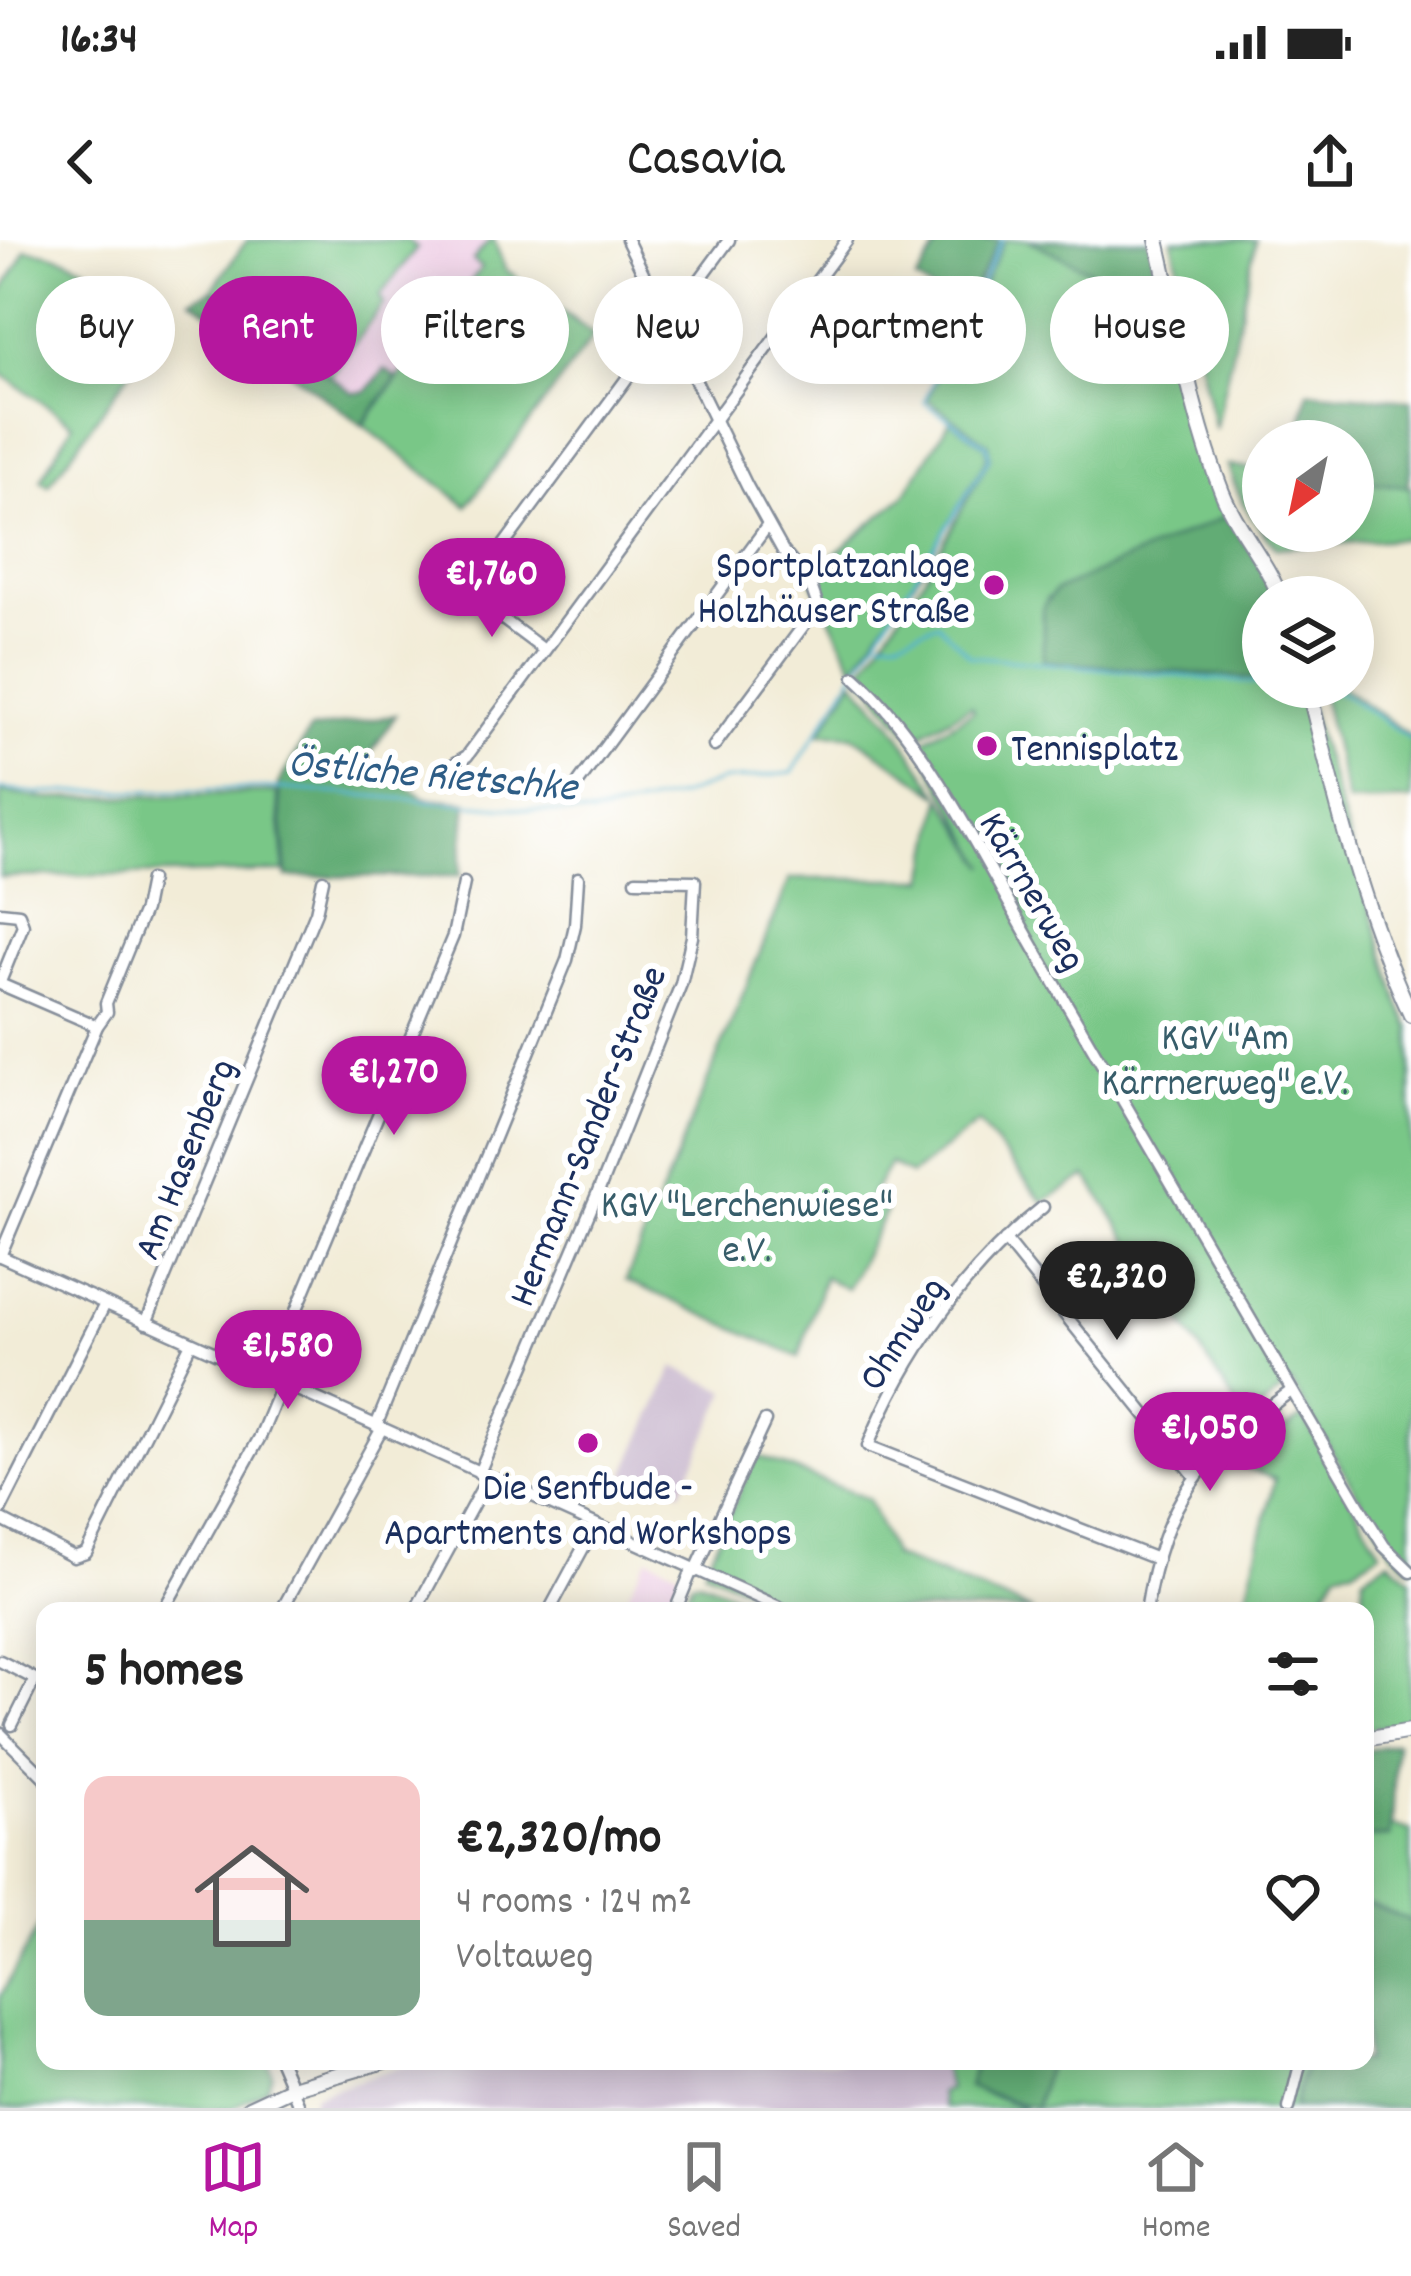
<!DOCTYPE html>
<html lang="en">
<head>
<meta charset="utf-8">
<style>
  :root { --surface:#fff; --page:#f2f2f2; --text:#222; --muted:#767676; --line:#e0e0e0; --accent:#b5179e }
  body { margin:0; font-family:Dekko,sans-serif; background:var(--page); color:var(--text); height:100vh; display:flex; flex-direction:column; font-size:45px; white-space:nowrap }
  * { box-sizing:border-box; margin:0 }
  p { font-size:39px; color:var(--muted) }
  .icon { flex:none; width:66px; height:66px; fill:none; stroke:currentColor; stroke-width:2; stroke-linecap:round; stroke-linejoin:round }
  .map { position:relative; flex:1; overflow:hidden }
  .sheet { position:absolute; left:36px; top:1362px; width:1338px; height:468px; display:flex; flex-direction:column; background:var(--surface); border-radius:24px; box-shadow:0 6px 30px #0003 }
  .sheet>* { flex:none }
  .banner { position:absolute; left:36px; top:36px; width:1341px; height:108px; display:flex; gap:24px }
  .needle { width:78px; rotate:213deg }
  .fabs { position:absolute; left:1242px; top:180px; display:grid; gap:24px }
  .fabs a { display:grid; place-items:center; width:132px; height:132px; border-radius:50%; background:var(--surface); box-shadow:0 6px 30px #0003; font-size:60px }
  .price { position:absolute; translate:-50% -102px; padding:0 27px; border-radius:42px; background:var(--accent); color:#fff; font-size:39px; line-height:78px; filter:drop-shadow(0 3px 6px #0008) }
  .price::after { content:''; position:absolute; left:50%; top:72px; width:36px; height:27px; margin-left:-18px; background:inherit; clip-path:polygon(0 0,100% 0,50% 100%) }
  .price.on { background:#222; color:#fff }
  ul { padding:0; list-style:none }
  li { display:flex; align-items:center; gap:36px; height:300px; padding:0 48px }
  li span { display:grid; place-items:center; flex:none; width:336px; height:240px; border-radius:24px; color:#555 }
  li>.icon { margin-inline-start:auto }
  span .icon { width:144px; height:144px; fill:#fffc; stroke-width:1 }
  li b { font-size:51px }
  h2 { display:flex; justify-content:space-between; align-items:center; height:144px; padding:0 48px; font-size:51px }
  .tag { padding:0 42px; border-radius:54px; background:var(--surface); box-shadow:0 6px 30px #0003; font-size:42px; line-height:108px }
  .tag.on { background:var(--accent); color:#fff }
  .status { display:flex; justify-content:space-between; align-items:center; height:84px; padding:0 60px; background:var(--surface); direction:ltr }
  .status svg { height:33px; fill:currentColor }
  header { display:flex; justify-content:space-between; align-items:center; height:156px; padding:0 48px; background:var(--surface); font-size:54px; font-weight:600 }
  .dock { display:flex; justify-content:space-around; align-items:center; height:168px; border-top:3px solid var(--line); background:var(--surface); font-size:33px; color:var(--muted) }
  .dock a { display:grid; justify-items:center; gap:6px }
  .dock .on { color:var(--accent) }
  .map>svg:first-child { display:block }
  .built { fill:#efd0e6 }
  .industrial { fill:#cdbed2 }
  .green { fill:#79c787; stroke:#4a7b72; stroke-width:3 }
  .forest { fill:#62ac74; stroke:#3e6e69; stroke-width:3 }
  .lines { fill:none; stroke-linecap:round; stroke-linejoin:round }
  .stream { stroke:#51b3d0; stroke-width:3 }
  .minor-casing { stroke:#868e9a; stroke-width:15 }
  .major-casing { stroke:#868e9a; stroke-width:18 }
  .minor { stroke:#fff; stroke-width:10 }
  .major { stroke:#fff; stroke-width:14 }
  .poi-dot { fill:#b5179e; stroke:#fff; stroke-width:4.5 }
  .labels { text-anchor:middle; stroke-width:12; stroke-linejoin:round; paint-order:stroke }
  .poi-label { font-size:39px; fill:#1b2f5e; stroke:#fff; text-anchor:end }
  .street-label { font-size:39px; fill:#1b2f5e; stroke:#fff }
  .park-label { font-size:39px; fill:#375d6a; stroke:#fff }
  .water-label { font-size:42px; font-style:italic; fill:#2e5d86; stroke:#fff }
</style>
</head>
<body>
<div class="status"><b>16:34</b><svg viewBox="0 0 49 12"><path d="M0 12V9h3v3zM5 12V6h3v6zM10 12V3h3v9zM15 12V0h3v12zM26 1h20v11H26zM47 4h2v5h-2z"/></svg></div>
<header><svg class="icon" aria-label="back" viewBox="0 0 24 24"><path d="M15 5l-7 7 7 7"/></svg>Casavia<svg class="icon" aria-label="share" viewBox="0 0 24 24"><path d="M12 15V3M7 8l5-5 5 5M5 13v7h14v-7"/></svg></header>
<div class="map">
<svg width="1411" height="1868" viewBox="0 0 1411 1868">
  <rect width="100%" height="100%" fill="#fff"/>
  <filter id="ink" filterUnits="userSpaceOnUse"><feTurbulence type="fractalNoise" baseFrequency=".00833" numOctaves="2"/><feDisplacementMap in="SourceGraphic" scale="24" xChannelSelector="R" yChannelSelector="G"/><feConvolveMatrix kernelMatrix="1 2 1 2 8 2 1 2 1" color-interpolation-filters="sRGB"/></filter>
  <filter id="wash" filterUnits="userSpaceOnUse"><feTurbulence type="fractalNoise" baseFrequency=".004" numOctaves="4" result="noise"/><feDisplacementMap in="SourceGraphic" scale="48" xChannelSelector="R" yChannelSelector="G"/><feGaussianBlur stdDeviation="2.7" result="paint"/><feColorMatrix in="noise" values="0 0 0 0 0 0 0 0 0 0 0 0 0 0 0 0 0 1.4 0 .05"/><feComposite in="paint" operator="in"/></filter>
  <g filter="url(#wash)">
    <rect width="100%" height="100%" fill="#f2ecd7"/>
    <g class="built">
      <path d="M 247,0 L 496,0 L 482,27 L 362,185 L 192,60 L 212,50 Z"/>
      <path d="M 648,1317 L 678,1331 L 681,1342 L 668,1371 L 618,1371 Z"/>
    </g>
    <g class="industrial">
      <path d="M 674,1127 L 727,1151 L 681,1252 L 663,1244 L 659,1252 L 625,1234 Z"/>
      <path d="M 419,1821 L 942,1821 L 949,1849 L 940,1853 L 943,1868 L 311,1868 L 314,1855 Z"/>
    </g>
    <g class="green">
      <path d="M 247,0 L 407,0 L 417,8 L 380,56 L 384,63 L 330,137 L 212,50 Z"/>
      <path d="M 490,0 L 494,0 L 505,29 L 594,95 L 467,266 L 363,185 L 481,28 L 473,20 Z"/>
      <path d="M 1005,0 L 1029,0 L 1165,68 L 1201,213 L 1226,276 L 1047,358 L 1263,439 L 1263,447 L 1303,447 L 1399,763 L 1411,789 L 1411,1328 L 1392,1312 L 1291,1143 L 1246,1180 L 1087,936 L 1043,962 L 978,883 L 911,935 L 890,923 L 868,961 L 886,971 L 847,1049 L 824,1037 L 799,1117 L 626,1040 L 790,639 L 926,639 L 942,557 L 987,627 L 918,504 L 973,471 L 971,466 L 913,499 L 871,445 L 859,435 L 924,338 L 990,218 L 989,204 L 927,159 Z"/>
      <path d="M 1172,0 L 1256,0 L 1215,190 Z"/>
      <path d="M 26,10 C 72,12 112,43 150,67 L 124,118 L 134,126 L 49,245 L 41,240 L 73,184 L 0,133 L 0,56 Z"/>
      <path d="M 950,181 L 986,206 L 987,218 L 918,336 L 854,427 L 810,335 L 904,256 Z"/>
      <path d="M 1228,226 L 1263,229 L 1263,291 L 1353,291 L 1353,240 L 1411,247 L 1411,298 L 1277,308 C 1253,282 1239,259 1228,226 Z"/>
      <path d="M 854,440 L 891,482 L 940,555 L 852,495 L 820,494 Z"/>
      <path d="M 1320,447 L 1341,447 L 1411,496 L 1411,560 L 1347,562 Z"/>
      <path d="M 0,552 L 49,559 L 277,552 L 285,632 L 0,637 Z"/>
      <path d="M 1270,1174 L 1285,1190 L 1303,1176 L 1381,1312 L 1354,1328 L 1338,1330 L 1322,1357 L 1312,1355 L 1309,1371 L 1243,1371 L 1275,1239 L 1241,1226 L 1226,1210 Z"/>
      <path d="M 756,1215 L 868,1259 L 893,1316 L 1033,1371 L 797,1371 L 704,1330 Z"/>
      <path d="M 1389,1320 L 1411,1338 L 1409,1483 L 1365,1489 L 1363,1336 Z"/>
      <path d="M 699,1340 L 776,1371 L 680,1371 L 692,1341 Z"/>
      <path d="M 1396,1503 L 1392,1586 L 1411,1591 L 1411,1868 L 1035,1868 L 1049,1821 L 1365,1821 L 1365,1511 Z"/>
      <path d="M 45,1675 L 45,1821 L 268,1821 L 272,1834 L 267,1848 L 232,1868 L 0,1868 L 0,1757 Z"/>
      <path d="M 942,1821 L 976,1821 L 969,1847 L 1026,1868 L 943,1868 L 940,1853 L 949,1849 Z"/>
    </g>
    <g class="forest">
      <path d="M 922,0 L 1000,0 L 963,69 L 916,41 L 936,9 Z"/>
      <path d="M 1029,0 L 1149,0 L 1165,68 Z"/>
      <path d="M 212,50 L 353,153 L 366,152 L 385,129 L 397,138 L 362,185 L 192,60 Z"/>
      <path d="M 1308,151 L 1411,160 L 1411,225 L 1407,247 L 1353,240 L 1353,201 L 1297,201 Z"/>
      <path d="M 1226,276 L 1258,321 L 1274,357 L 1263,357 L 1263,439 L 1043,421 L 1043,366 L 1055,351 Z"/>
      <path d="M 396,475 L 367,519 L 425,558 L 467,562 L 460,636 L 287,637 L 278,544 L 310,490 Z"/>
      <path d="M 1396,1503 L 1390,1597 L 1365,1597 L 1365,1511 Z"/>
      <path d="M 1365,1662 L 1411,1681 L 1411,1868 L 1293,1868 L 1306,1821 L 1365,1821 Z"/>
      <path d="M 976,1821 L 1049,1821 L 1035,1868 L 968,1847 Z"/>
    </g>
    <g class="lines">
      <g class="stream">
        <path d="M 881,399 L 900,398 L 938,383 L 970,416 L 1263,444"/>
        <path d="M 1294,447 L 1301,448"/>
        <path d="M 1325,448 L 1345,455 L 1411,499"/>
        <path d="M 0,549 L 40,553 L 278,548 L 592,575 L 683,555 L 721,541 L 792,533 C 857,427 925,324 989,218 L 987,205 L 925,163 L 925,159 L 1002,0"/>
      </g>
    </g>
  </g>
  <g filter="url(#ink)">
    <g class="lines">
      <defs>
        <g id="minor">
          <path d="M 627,0 L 747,246 L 783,311 L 811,346 L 818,366 L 714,506"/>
          <path d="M 468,353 L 544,410"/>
          <path d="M 467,355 L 729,0"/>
          <path d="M 855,437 C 929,502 989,632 1040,718 C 1148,905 1257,1092 1367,1279 L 1384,1306 L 1411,1332"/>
          <path d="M 454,524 L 467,516 L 847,0"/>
          <path d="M 579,542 L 768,285"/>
          <path d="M 0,672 L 19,674 L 23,685 L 0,742"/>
          <path d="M 0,744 L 97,786"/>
          <path d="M 1043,967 C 966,1028 904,1115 868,1206 L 1154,1318"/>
          <path d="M 1005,1000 L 1194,1235"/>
          <path d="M 0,1016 L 788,1371"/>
          <path d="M 0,1016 L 97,786 L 107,772 L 106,763 L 144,670 L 150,640"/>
          <path d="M 146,1083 L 316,672 L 323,640"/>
          <path d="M 268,1138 L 453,696 L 464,643"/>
          <path d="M 376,1186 L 567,720 L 575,685 L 578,638"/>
          <path d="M 479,1233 L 601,945 L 681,744 L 692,697 L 695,641 L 636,640"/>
          <path d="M 0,1271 L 105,1064"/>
          <path d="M 0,1279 L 74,1317 L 86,1313 L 191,1103"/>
          <path d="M 695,1332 L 765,1181"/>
          <path d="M 163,1371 L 260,1197 L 282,1144"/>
          <path d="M 281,1371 L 382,1188"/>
          <path d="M 415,1371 L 488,1237"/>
          <path d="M 549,1371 L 595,1286"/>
          <path d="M 675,1371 L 692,1330"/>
          <path d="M 1146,1371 C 1164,1258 1201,1217 1291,1151"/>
          <path d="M 0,1421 L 35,1439 L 12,1485"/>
          <path d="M 0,1493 L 45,1538"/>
          <path d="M 280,1821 L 300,1868"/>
          <path d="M 1289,1868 L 1301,1821"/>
        </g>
        <g id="major">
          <path d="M 1157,0 C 1177,83 1190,172 1222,252 C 1237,290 1265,318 1280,357"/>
          <path d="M 1308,447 C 1335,559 1362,670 1411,775"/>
          <path d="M 1365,1499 L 1411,1491"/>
          <path d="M 249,1868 L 292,1848 L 385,1821"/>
        </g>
      </defs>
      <use href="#minor" class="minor-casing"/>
      <use href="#major" class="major-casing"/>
      <use href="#minor" class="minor"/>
      <use href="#major" class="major"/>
    </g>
  </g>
  <g class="poi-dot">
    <circle cx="994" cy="345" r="12"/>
    <circle cx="987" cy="506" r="12"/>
    <circle cx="588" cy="1203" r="12"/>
  </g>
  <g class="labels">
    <g class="poi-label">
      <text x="970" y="337">Sportplatzanlage<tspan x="970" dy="45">Holzhäuser Straße</tspan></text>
      <text x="1011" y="520" text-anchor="start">Tennisplatz</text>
      <text x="588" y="1259" text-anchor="middle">Die Senfbude -<tspan x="588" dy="45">Apartments and Workshops</tspan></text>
    </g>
    <g class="street-label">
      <text transform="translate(1035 650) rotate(60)" y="14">Kärrnerweg</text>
      <text transform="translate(585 895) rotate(-68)" y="14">Hermann-Sander-Straße</text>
      <text transform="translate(182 918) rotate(-68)" y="14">Am Hasenberg</text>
      <text transform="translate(900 1092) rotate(-57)" y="14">Ohmweg</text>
    </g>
    <g class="park-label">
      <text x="1225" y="809">KGV "Am<tspan x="1225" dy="45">Kärrnerweg" e.V.</tspan></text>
      <text x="747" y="976">KGV "Lerchenwiese"<tspan x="747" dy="45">e.V.</tspan></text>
    </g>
    <g class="water-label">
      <text transform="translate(433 532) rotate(5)" y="15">Östliche Rietschke</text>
    </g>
  </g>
</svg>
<div class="fabs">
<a><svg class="needle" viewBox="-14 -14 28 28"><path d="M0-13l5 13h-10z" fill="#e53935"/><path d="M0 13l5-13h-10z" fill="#767676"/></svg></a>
<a><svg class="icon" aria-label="layers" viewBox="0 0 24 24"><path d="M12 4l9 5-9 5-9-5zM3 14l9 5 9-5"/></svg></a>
</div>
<b class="price" style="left:492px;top:400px">€1,760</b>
<b class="price" style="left:394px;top:898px">€1,270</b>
<b class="price on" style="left:1117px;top:1103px">€2,320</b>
<b class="price" style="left:288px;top:1172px">€1,580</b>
<b class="price" style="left:1210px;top:1254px">€1,050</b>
<div class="banner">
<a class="tag">Buy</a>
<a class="tag on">Rent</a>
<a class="tag">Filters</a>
<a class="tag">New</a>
<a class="tag">Apartment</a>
<a class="tag">House</a>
</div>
<section class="sheet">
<h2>5 homes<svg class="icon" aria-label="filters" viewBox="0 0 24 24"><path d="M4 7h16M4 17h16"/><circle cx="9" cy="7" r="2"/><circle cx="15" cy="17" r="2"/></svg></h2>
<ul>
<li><span style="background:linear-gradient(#f6c9c9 60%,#7fa58c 0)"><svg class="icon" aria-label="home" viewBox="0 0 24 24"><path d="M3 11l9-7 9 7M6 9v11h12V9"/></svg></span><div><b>€2,320/mo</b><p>4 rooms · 124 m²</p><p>Voltaweg</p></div><svg class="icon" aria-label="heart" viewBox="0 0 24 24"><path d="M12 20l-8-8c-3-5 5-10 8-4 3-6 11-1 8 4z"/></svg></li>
</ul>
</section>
</div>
<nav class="dock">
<a class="on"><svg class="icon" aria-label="map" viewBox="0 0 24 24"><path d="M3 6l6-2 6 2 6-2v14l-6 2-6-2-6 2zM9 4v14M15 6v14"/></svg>Map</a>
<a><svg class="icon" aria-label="saved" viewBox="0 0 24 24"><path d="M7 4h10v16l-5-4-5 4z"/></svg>Saved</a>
<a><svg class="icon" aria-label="home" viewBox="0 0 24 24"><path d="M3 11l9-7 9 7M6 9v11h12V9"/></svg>Home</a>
</nav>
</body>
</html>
